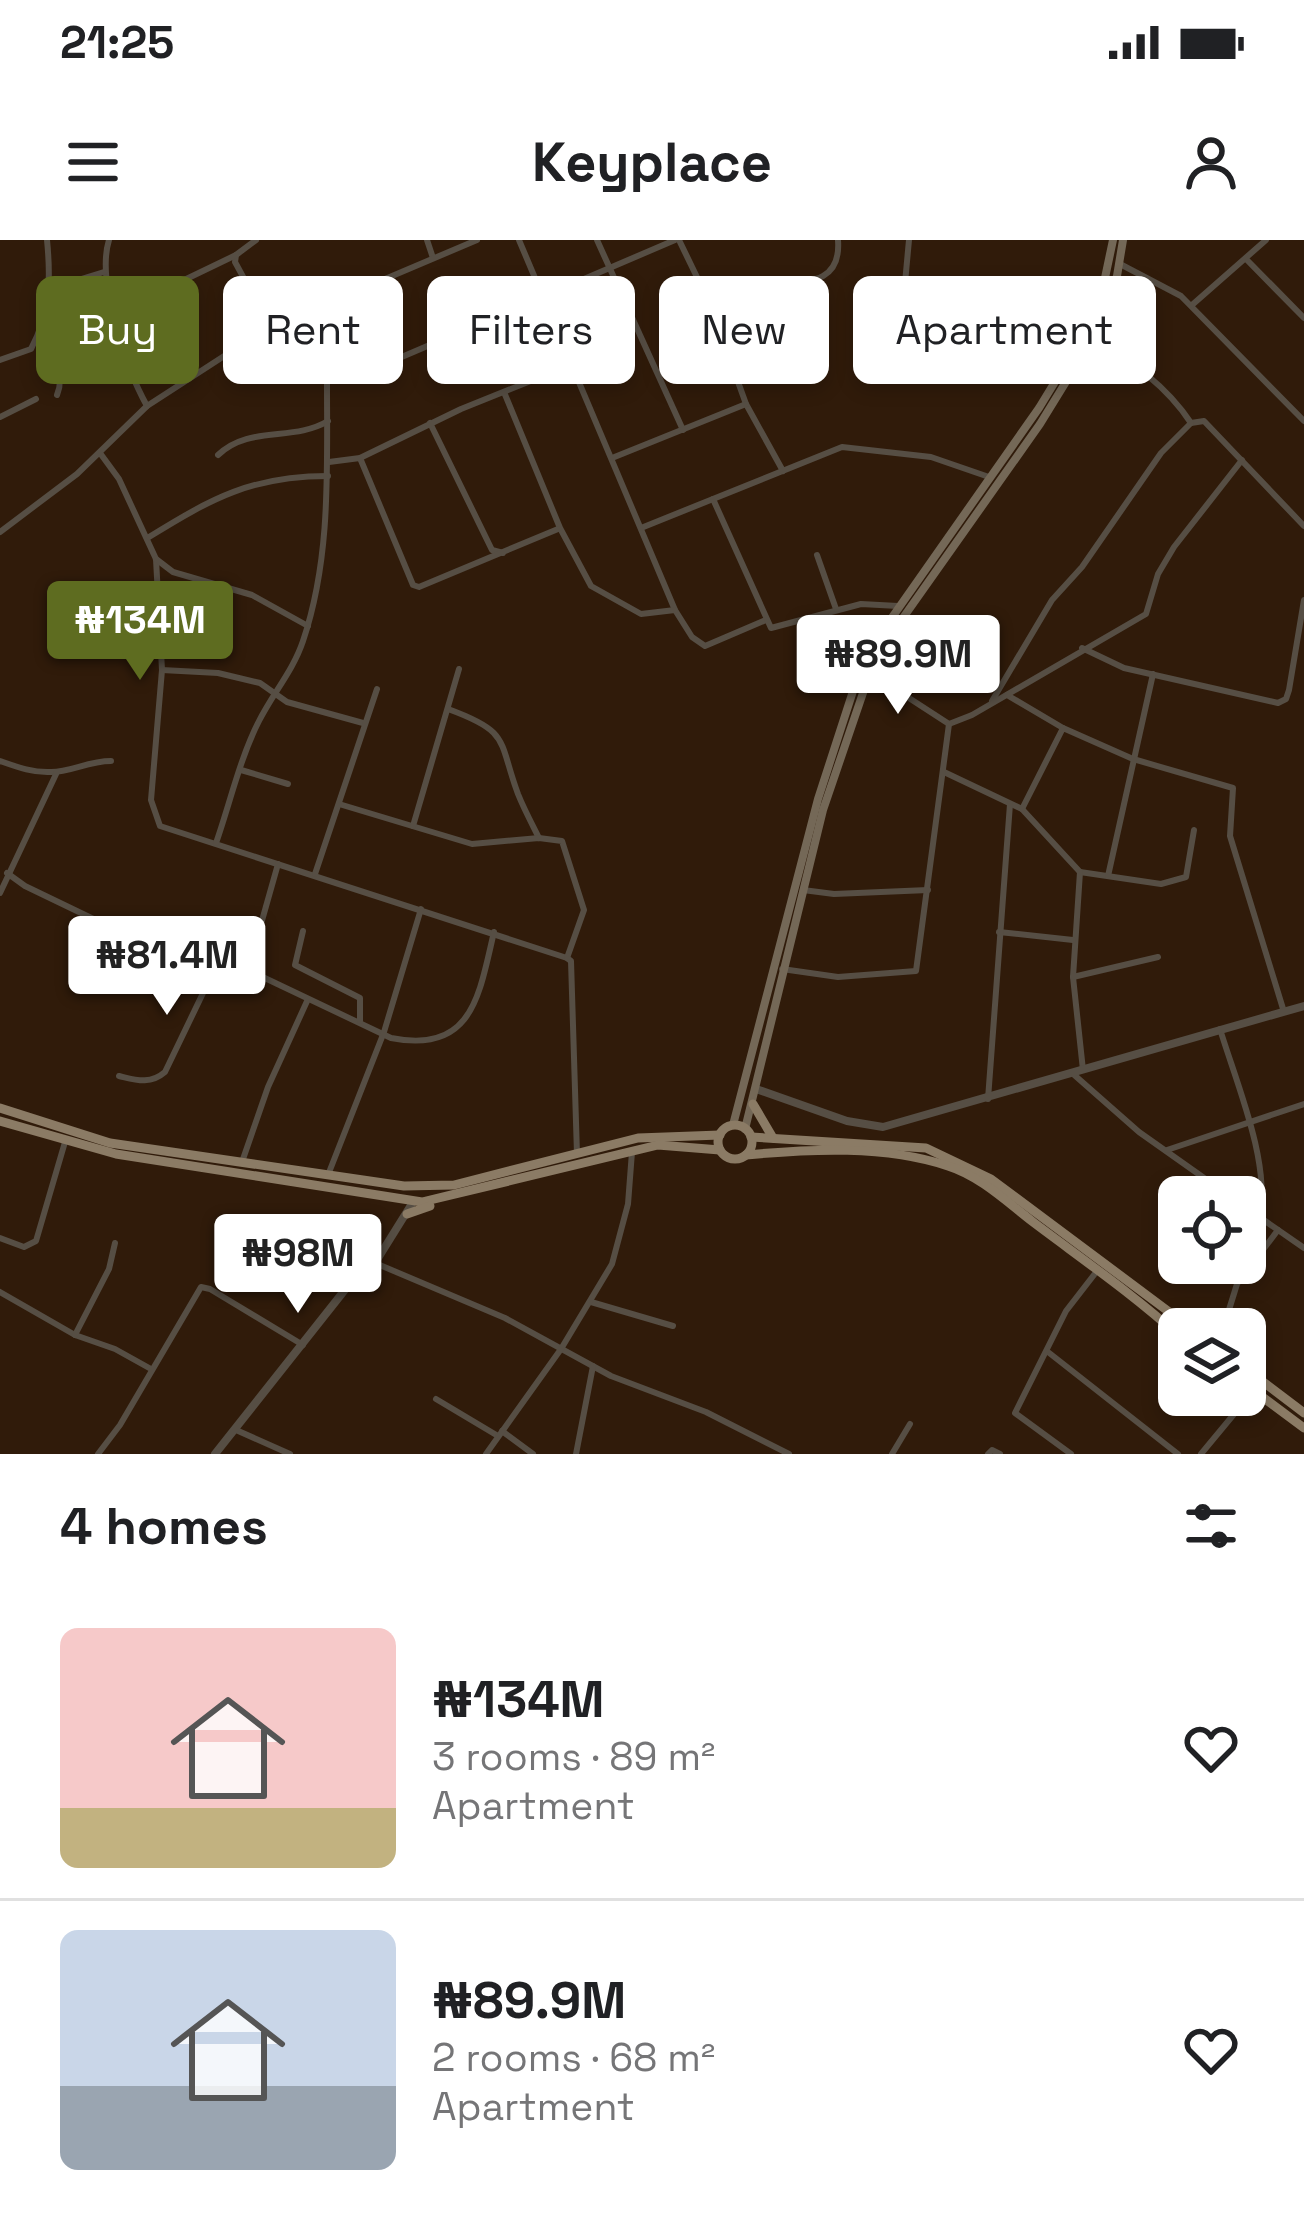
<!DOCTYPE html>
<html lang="en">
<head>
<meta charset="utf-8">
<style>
  :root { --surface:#fff; --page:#f6f6f6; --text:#202124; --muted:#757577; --line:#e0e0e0; --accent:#5e6c20 }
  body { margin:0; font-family:"Space Grotesk",sans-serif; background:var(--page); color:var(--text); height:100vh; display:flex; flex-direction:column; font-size:45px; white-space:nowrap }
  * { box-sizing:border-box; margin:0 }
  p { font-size:39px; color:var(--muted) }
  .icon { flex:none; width:66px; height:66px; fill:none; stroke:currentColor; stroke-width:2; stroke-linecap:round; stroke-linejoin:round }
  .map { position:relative; height:1214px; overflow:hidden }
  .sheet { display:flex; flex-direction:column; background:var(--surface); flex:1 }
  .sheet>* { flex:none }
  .banner { position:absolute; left:36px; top:36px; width:1233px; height:108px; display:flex; gap:24px }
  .fabs { position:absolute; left:1158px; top:936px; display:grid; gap:24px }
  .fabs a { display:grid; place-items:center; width:108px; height:108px; border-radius:18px; background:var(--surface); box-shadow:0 6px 18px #0003; font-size:60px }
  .price { position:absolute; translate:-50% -102px; padding:0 27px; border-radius:12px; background:#fff; color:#222; font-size:39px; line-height:78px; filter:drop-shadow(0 3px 6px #0008) }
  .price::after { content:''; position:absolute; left:50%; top:72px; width:36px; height:27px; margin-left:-18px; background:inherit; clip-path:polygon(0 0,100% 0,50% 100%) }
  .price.selected { background:var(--accent); color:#fff }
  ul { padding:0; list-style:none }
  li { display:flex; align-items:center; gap:36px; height:300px; padding:0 60px }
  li+li { border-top:3px solid var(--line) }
  li span { display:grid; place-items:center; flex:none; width:336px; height:240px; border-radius:18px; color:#555 }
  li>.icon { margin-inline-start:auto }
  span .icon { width:144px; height:144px; fill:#fffc; stroke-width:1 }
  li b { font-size:51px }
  h2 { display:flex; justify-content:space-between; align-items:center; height:144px; padding:0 60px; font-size:51px }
  .tag { padding:0 42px; border-radius:18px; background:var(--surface); box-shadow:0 6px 18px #0003; font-size:42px; line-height:108px }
  .tag.selected { background:var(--accent); color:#fff }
  .status { display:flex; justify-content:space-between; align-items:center; height:84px; padding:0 60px; background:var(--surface); direction:ltr }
  .status svg { height:33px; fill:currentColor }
  header { display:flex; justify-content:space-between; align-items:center; height:156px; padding:0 60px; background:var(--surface); font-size:54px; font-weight:800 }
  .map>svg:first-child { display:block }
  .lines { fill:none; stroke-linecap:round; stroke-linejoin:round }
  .minor { stroke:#564e44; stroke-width:6 }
  .tertiary { stroke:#564e44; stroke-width:8 }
  .secondary { stroke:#746857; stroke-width:8 }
  .primary { stroke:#8b7b65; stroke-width:9 }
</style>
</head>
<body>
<div class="status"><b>21:25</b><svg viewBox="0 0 49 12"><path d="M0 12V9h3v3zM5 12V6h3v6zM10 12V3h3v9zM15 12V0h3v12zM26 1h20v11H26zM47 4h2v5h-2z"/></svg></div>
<header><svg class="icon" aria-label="menu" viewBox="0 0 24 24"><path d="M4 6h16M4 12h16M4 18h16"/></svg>Keyplace<svg class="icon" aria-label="person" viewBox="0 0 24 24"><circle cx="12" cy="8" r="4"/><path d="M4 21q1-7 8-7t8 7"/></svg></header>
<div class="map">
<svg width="1304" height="1214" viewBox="0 0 1304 1214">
  <rect width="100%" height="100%" fill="#301b0a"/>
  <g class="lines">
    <g class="minor">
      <path d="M 109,0 C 96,41 126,128 147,166"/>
      <path d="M 256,0 L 236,15 L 235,22 L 272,90"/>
      <path d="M 427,0 L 433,18"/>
      <path d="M 519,0 L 675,370 L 692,397 L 705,406 L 766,380"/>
      <path d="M 597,0 L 683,190"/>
      <path d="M 679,0 L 710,64 L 746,164 L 783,231"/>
      <path d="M 1247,20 L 1304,78"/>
      <path d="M 1120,24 L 1181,56 L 1304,181"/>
      <path d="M 180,42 L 236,15"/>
      <path d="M 905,43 L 909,0"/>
      <path d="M 52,48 L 104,32"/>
      <path d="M 710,64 C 725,58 741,51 757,47 C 793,39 842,52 838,0"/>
      <path d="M 1192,65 L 1266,0"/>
      <path d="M 37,98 C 53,112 66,133 57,155"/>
      <path d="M 1093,98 C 1132,122 1166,145 1191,183 L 1204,181 L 1304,286"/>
      <path d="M 0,120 L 31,109 C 50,73 51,40 47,0"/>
      <path d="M 328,135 L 376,128 L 675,0"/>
      <path d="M 504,152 L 560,288 L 591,346 L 641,374 L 675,370"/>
      <path d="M 0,177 L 36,159"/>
      <path d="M 430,183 L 492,310 L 503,313"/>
      <path d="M 100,213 L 119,239 L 156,319 L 162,430 L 151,560 L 160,586 L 567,718 L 571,721 L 577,914"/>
      <path d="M 218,215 C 249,185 293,202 328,181"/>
      <path d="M 360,218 L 413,345 L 419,347 L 558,289"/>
      <path d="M 612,218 L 746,164"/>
      <path d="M 329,222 L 360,218 L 461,169 L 573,124"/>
      <path d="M 713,259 L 771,388 L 861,364 L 898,366"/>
      <path d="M 641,288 L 842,207 L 931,217 L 989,237"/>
      <path d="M 0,292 L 77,234 L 147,166 L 235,109 L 326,64 L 477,0"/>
      <path d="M 149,297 C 212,258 252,236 328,236"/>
      <path d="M 817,315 L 836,369"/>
      <path d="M 156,319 L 173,332 L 252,355 L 308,386"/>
      <path d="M 1082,408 L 1124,428 L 1278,463 L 1286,459 L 1289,450 L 1304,360"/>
      <path d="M 162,430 L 218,433 L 260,443 L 287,462 L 363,483"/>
      <path d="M 872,434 L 949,484"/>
      <path d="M 1007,455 L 1063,488"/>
      <path d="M 992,461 L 1052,360 L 1082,327 L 1161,213 L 1191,183"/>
      <path d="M 448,469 C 511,492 498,500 518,554 C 524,569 532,584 539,598"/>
      <path d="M 949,484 L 972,475 L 1146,374 L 1158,334 L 1174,307 L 1242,220"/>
      <path d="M 0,521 C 17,527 33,533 51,532 C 71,532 88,521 111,521"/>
      <path d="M 241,530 L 288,544"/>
      <path d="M 944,532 L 1022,569 L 1080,632 L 1161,644 L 1186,637 L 1194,590"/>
      <path d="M 339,564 L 472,604 L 539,598 L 562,601 L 584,670 L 567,718"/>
      <path d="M 1022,569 L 1063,488 L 1133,519 L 1233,548 L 1230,596 L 1284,772"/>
      <path d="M 413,586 L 459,429"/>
      <path d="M 216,603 C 230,563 240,518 259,481 C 273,453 293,431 303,401 C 331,318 327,230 327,144 C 327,117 340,88 326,64"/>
      <path d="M 1080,632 L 1073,737 L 1083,830"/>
      <path d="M 7,633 L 25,646 L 135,699 L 185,717 L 248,730 L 391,798 C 473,814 479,755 494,692"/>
      <path d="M 315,634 L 377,449"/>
      <path d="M 1108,636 L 1153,434"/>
      <path d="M 803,650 L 834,654 L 928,650"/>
      <path d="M 0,653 L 57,532"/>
      <path d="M 303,691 L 295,725 L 360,758 L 360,781"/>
      <path d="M 999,692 L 1073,700"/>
      <path d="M 782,729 L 838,737 L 916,731 L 949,484"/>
      <path d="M 248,730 L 278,624"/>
      <path d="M 1073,737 L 1158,717"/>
      <path d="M 1220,789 C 1235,839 1272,926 1259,976"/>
      <path d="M 1072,833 L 1139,892 L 1231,957"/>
      <path d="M 119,836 C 136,840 150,845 165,832 L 217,724"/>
      <path d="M 988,859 L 1010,564"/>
      <path d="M 1167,910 L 1304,864"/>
      <path d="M 242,922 L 268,847 L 308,759"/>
      <path d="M 328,935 L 384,792 L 421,669"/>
      <path d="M 1245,967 L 1304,1008"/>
      <path d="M 0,998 L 24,1007 L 36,1001 L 65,902"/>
      <path d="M 375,1023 L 505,1078 L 611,1136 L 706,1172 L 789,1214"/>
      <path d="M 0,1052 L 75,1095 L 115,1109 L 151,1129"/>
      <path d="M 591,1062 L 673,1086"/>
      <path d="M 1223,1089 L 1237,1044 L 1278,990"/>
      <path d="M 75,1095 L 109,1029 L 115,1003"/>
      <path d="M 1048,1112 L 1178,1214"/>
      <path d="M 436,1159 L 498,1196"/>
      <path d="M 236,1190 L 290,1214"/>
      <path d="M 502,1191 L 533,1214"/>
      <path d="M 98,1214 L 120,1185 L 201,1047 L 210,1049 L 303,1105"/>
      <path d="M 486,1214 L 561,1109 L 612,1024 L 628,964 L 632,912"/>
      <path d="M 576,1214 L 593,1126"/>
      <path d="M 892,1214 L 910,1184"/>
      <path d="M 988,1214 L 992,1210 L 1000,1214"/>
      <path d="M 1071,1214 L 1015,1173 L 1066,1071 L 1097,1031"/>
      <path d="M 1201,1214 L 1254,1150"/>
    </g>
    <g class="tertiary">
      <path d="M 756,849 L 847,881 L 883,887 L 1304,766"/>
      <path d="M 215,1214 L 359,1032 L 375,1023 L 413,962"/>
    </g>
    <g class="secondary">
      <path d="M 733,885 L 818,559 L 855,445 L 886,386 L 1039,168 L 1072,114 L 1102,52 L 1113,0"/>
      <path d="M 745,889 L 823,570 L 865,447 L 893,392 L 1040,184 L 1093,98 L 1117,36 L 1123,0"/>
    </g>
    <g class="primary">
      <path d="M 753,864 L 773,898"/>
      <path d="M 0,868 L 110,903 L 404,946 L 454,945 L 638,898 L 720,895"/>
      <path d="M 0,881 L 116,914 L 422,962 L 658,905 L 720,910"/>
      <circle cx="735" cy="902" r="17"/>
      <path d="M 751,897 L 926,908 L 991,939 L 1192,1089"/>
      <path d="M 746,915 C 810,909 885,905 948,926 C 980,936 1007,962 1033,982 C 1082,1019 1133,1054 1179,1096"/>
      <path d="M 407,974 L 430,966"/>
      <path d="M 1245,1128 L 1304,1173"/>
      <path d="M 1245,1144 L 1304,1188"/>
    </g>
  </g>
</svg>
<div class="fabs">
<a><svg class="icon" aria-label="locate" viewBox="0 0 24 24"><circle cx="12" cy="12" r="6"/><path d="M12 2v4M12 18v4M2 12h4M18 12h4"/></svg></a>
<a><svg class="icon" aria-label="layers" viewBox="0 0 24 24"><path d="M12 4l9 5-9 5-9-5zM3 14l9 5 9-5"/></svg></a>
</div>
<b class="price selected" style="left:140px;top:443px">₦134M</b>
<b class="price" style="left:898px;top:477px">₦89.9M</b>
<b class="price" style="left:167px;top:778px">₦81.4M</b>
<b class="price" style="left:298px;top:1076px">₦98M</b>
<div class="banner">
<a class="tag selected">Buy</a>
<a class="tag">Rent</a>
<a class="tag">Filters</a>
<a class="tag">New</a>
<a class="tag">Apartment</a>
</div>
</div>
<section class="sheet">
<h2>4 homes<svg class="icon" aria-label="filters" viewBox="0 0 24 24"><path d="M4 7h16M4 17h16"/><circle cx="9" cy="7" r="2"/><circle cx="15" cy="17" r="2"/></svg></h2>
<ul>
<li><span style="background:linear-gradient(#f6c9c9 75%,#c2b280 0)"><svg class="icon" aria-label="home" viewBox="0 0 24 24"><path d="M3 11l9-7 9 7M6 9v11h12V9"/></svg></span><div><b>₦134M</b><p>3 rooms · 89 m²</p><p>Apartment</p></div><svg class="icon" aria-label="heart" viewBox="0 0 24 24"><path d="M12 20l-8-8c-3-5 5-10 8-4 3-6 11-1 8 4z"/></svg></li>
<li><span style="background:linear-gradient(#c9d6e8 65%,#9aa5b1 0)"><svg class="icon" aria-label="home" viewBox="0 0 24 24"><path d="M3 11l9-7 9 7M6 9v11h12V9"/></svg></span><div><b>₦89.9M</b><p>2 rooms · 68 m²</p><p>Apartment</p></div><svg class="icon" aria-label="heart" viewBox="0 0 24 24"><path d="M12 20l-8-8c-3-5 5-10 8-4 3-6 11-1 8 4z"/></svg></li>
</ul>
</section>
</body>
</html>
